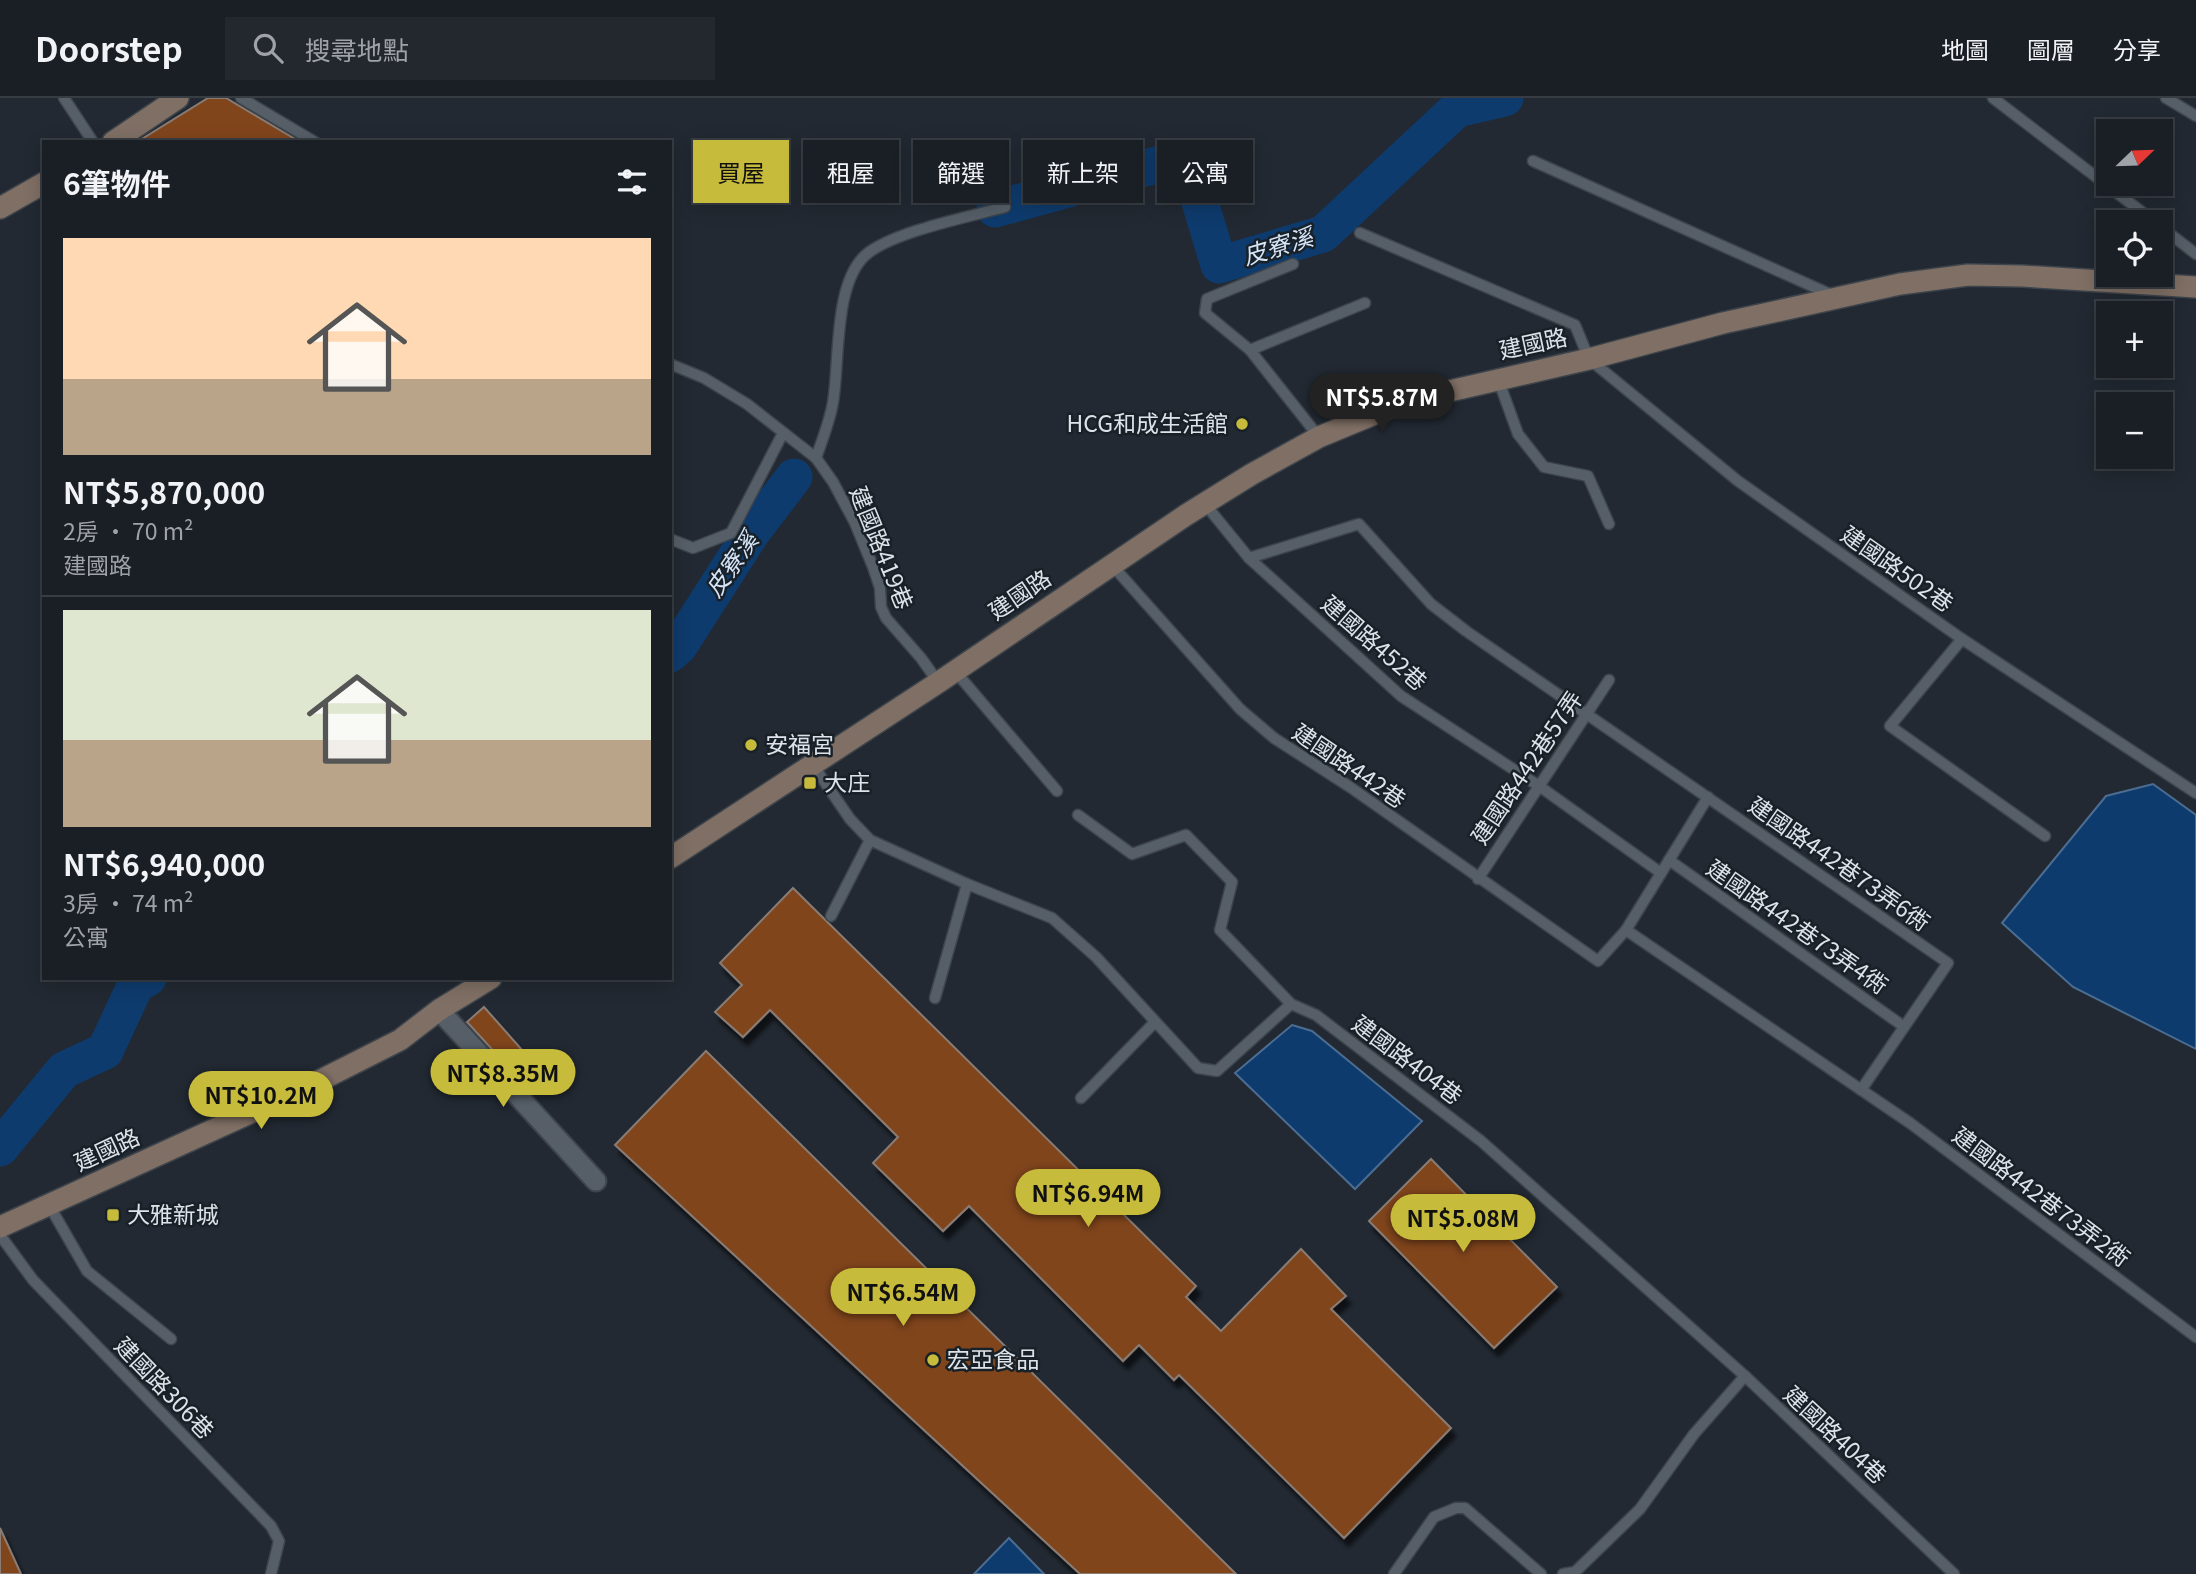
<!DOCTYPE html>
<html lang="zh-TW">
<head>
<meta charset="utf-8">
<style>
  :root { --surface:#1a1f26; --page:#23272e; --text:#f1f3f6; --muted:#9fa2a7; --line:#383d43; --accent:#c7bb3c }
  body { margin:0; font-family:Georgia,"Noto Sans TC",serif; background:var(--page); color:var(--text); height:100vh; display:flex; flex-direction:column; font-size:26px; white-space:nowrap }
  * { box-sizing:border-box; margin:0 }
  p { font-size:23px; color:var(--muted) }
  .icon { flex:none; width:38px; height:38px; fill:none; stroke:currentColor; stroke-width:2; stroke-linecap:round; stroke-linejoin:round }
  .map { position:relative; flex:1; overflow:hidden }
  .panel { position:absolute; left:42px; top:42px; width:630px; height:840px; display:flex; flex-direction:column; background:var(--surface); border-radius:0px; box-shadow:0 4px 18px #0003,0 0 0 2px var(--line) }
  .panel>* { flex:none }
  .top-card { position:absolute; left:693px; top:42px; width:665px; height:63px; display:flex; gap:14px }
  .needle { width:46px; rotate:67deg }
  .buttons { position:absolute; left:2096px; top:21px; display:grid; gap:14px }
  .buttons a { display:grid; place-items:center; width:77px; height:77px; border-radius:0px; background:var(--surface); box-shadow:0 4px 18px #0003,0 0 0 2px var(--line); font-size:35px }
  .price { position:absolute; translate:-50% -60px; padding:0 16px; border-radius:24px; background:var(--accent); color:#111; font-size:23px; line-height:46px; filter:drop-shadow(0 2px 4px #0008) }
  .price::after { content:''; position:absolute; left:50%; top:42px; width:21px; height:16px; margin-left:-10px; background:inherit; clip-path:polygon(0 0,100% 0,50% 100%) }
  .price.current { background:#222; color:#fff }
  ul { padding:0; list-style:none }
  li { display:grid; align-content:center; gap:14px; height:371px; padding:0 21px }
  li+li { border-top:2px solid var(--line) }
  li span { display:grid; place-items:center; height:217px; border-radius:0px; color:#555 }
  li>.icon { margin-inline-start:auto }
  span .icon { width:126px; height:126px; fill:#fffc; stroke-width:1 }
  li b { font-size:30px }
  h2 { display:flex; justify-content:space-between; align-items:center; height:84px; padding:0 21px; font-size:30px }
  .chip { padding:0 24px; border-radius:0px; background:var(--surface); box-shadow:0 4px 18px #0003,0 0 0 2px var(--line); font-size:24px; line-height:63px }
  .chip.current { background:var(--accent); color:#111 }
  header { display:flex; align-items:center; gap:42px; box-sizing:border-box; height:98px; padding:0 35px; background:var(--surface); border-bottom:2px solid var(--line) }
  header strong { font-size:33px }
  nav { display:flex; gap:38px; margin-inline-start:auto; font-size:24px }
  .search { width:490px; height:63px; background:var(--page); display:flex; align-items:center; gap:18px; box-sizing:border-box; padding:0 24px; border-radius:0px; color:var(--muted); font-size:26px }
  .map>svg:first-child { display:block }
  .water { fill:#0e3b6d; stroke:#4c6d92; stroke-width:2 }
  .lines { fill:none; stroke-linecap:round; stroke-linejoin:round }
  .river { stroke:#0e3b6d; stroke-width:37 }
  .building { fill:#81451c; stroke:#897c75; stroke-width:2; filter:url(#shadow) }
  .lane-casing { stroke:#3e444b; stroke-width:13 }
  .street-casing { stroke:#3e444b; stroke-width:23 }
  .secondary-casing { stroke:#3e444b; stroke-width:24 }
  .lane { stroke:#565f68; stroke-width:10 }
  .street { stroke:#565f68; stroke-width:19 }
  .secondary { stroke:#7f6f64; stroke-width:21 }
  .poi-dot { fill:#c7bb3c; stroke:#182028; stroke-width:2.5 }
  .labels { text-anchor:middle; stroke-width:5; stroke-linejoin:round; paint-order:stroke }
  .street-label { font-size:23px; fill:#dee3e9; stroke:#182028 }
  .poi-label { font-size:23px; fill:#dee3e9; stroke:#182028; text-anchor:start }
  .water-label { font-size:24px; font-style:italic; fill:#d6e5f8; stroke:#182028 }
</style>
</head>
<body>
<header>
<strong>Doorstep</strong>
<div class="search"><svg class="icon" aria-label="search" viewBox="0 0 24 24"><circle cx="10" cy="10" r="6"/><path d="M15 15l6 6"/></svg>搜尋地點</div>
<nav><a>地圖</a><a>圖層</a><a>分享</a></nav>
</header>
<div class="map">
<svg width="2196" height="1476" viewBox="0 0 2196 1476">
  <defs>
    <filter id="shadow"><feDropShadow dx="4.5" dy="8" stdDeviation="2" flood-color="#0009"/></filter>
  </defs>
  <rect width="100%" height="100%" fill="#222932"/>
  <g class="water">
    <path d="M 2153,686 L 2196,717 L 2196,951 L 2073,889 L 2002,825 L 2106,698 Z"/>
    <path d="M 1292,927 L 1312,933 L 1422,1023 L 1355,1091 L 1235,975 Z"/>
    <path d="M 1009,1440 L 1044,1476 L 974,1476 Z"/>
  </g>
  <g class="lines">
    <g class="river">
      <path d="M 995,111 L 1160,66 L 1190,71 L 1219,167 L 1323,136 L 1457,11 L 1505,0"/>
      <path d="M 670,556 L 679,548 L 752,434 L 794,379"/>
      <path d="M 0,1050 L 64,972 L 105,953 L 136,886 L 148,880"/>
    </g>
  </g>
  <g class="building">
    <path d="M 208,0 L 226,0 L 300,44 L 137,44 Z"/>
    <path d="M 793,790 L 1196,1188 L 1186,1199 L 1221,1233 L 1301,1151 L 1346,1198 L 1331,1211 L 1451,1330 L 1344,1440 L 1179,1277 L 1174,1282 L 1139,1247 L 1123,1263 L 969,1108 L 943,1133 L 873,1065 L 898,1039 L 770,912 L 743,939 L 715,914 L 742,887 L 720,865 Z"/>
    <path d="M 484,909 L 537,969 L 521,983 L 467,924 Z"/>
    <path d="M 706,953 L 1236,1476 L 1080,1476 L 615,1047 Z"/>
    <path d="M 1431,1061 L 1557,1189 L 1494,1250 L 1369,1123 Z"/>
    <path d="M 0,1430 L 21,1476 L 0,1476 Z"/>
  </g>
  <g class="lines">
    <defs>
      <g id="lane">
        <path d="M 64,0 L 93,44"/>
        <path d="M 241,0 L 315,44"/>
        <path d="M 1993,0 L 2155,124"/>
        <path d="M 2166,0 L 2196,18"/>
        <path d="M 1533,63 L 1832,197"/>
        <path d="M 2161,129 L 2196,156"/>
        <path d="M 1360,135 L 1575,227 L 1589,261 L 1738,383 L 1962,541 L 2196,695"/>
        <path d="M 1293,166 L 1207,201 L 1205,215 L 1250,252 L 1319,339"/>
        <path d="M 1250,252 L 1365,205"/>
        <path d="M 670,266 L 704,280 L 747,306 L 816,360 L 833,384 L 855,425 L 873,469 L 880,490 L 881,509 L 886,520 L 921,560 L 938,584"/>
        <path d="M 1498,281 L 1518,336 L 1544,369 L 1588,378 L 1609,426"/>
        <path d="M 816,360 C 822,342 830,323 833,304 C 840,264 833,182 868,155 C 897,133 968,119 1005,109"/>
        <path d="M 1205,406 L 1249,460 L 1401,598 L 1539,688 L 1661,775"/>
        <path d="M 670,441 L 693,450 L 731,435 L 783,335"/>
        <path d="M 1249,460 L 1359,426 L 1431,506 L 1466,533 L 1948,865 L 1861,992"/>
        <path d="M 1112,467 L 1240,611 L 1274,640 L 1350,689 L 1598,863 L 1626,832 L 1708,699"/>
        <path d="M 1962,541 L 1890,628 L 2045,738"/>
        <path d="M 955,573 L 1057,693"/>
        <path d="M 813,667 L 850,721 L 870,742 L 967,786 L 1052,820 L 1096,859 L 1198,970 L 1217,973 L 1291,906 L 1316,917 L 1481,1043 L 1745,1278 L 1954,1476"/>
        <path d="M 1078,717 L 1132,756 L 1186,737 L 1232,784 L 1220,832 L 1291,906"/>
        <path d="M 1669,762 L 1903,928"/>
        <path d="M 1478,781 L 1609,582"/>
        <path d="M 831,818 L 870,742"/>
        <path d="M 1626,832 L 1910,1025 L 2196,1239"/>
        <path d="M 935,900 L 967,786"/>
        <path d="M 1081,1000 L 1155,924"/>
        <path d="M 49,1107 L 87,1173 L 171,1241"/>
        <path d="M 0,1137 L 33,1182 L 271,1428 L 279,1443 L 271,1476"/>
        <path d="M 1394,1476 L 1434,1419 L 1456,1410 L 1465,1410 L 1541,1476"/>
        <path d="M 1563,1476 L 1575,1474 L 1640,1411 L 1694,1336 L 1745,1278"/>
      </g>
      <path id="street" d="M 439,912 L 596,1083"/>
      <g id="secondary">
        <path d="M 113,44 L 178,0"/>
        <path d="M 0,110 L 44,85"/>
        <path d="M 670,760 L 939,584 L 1186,417 L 1252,376 L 1319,339 L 1406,303 L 1589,261 L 1723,225 L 1900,186 L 1968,177 L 2022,178 L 2196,189"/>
        <path d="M 0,1129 L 307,989 L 400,942 L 439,912 L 491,880"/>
      </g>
    </defs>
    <use href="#lane" class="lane-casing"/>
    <use href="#street" class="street-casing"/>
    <use href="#secondary" class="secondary-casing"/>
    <use href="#lane" class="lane"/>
    <use href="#street" class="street"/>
    <use href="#secondary" class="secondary"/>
  </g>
  <g class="poi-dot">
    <circle cx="1242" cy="326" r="7"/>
    <circle cx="751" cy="647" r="7"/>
    <rect x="803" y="678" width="14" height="14" rx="3.5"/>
    <rect x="106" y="1110" width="14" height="14" rx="3.5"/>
    <circle cx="933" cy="1262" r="7"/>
  </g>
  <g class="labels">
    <g class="street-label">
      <text transform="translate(1533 246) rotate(-12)" y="8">建國路</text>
      <text transform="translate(881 450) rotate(68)" y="8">建國路419巷</text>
      <text transform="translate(1897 471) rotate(35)" y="8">建國路502巷</text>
      <text transform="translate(1020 497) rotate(-34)" y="8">建國路</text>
      <text transform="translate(1374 545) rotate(41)" y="8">建國路452巷</text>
      <text transform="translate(1349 668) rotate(34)" y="8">建國路442巷</text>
      <text transform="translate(1527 670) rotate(-56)" y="8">建國路442巷57弄</text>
      <text transform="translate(1839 766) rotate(35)" y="8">建國路442巷73弄6衖</text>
      <text transform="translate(1797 829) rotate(35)" y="8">建國路442巷73弄4衖</text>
      <text transform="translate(1407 962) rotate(37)" y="8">建國路404巷</text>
      <text transform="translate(107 1052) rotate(-25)" y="8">建國路</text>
      <text transform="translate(2041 1099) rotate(37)" y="8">建國路442巷73弄2衖</text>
      <text transform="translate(164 1290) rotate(46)" y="8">建國路306巷</text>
      <text transform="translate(1835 1337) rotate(43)" y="8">建國路404巷</text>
    </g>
    <g class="poi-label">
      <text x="1228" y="334" text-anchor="end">HCG和成生活館</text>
      <text x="765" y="655">安福宮</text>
      <text x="824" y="693">大庄</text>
      <text x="127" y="1125">大雅新城</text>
      <text x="947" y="1270">宏亞食品</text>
    </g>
    <g class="water-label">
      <text transform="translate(1278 149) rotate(-17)" y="8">皮寮溪</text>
      <text transform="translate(732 467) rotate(-55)" y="8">皮寮溪</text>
    </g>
  </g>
</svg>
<div class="buttons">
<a><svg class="needle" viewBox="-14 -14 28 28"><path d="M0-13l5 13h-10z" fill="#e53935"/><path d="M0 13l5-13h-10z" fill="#9fa2a7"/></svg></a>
<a><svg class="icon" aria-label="locate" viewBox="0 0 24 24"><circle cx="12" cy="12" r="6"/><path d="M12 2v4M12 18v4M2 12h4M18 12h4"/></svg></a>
<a>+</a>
<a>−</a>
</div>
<b class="price current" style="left:1382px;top:335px">NT$5.87M</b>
<b class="price" style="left:503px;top:1011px">NT$8.35M</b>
<b class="price" style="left:261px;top:1033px">NT$10.2M</b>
<b class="price" style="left:1088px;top:1131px">NT$6.94M</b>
<b class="price" style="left:1463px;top:1156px">NT$5.08M</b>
<b class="price" style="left:903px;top:1230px">NT$6.54M</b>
<div class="top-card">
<a class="chip current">買屋</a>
<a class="chip">租屋</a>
<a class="chip">篩選</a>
<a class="chip">新上架</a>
<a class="chip">公寓</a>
</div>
<section class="panel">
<h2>6筆物件<svg class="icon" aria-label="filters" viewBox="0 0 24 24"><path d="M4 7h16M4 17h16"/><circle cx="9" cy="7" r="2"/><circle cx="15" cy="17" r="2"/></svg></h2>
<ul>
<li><span style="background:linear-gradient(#ffd9b3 65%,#b9a48a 0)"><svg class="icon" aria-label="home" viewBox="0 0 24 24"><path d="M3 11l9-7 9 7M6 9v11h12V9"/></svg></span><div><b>NT$5,870,000</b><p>2房 · 70 m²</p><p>建國路</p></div></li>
<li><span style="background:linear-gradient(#dfe7d0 60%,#b9a48a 0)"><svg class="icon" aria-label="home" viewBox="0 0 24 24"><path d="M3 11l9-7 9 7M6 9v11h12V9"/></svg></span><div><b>NT$6,940,000</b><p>3房 · 74 m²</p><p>公寓</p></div></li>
</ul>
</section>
</div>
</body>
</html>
